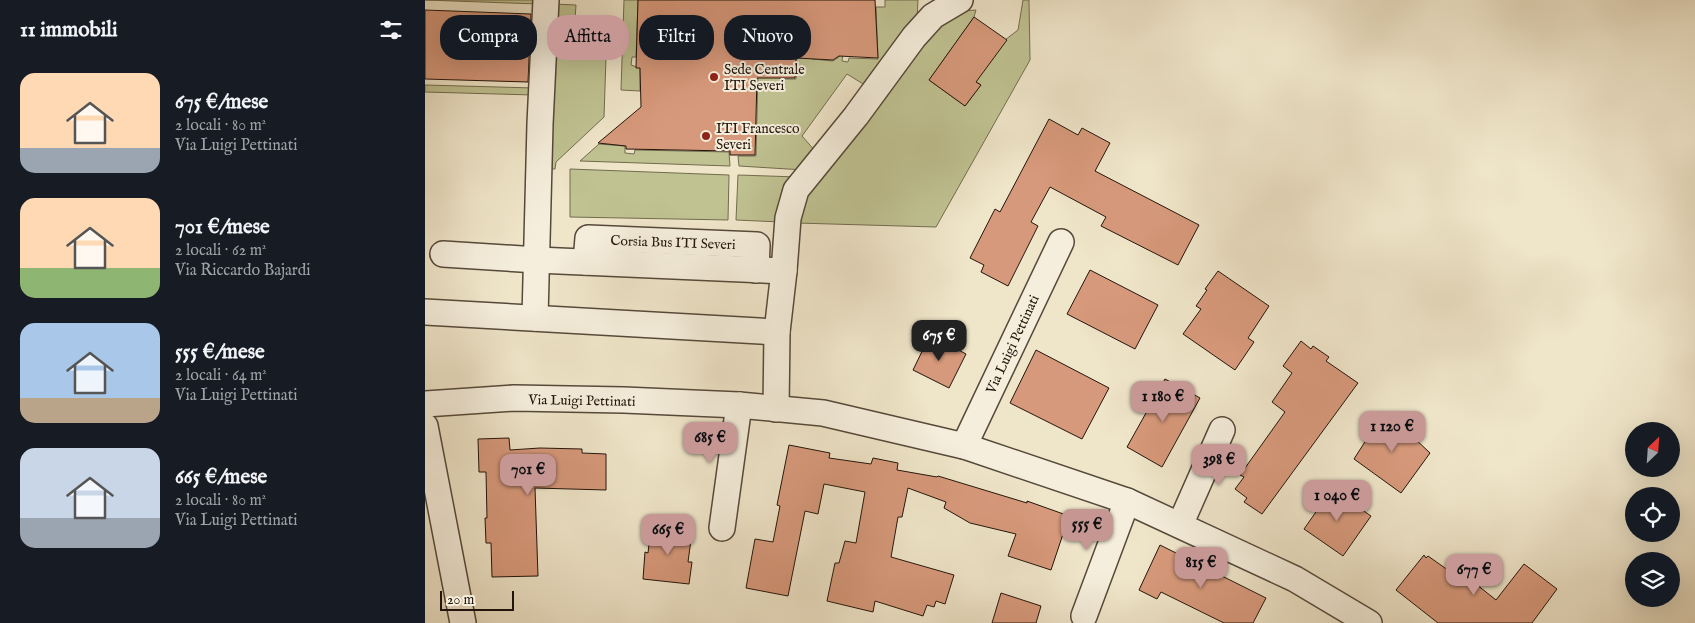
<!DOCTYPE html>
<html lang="it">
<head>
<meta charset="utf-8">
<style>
  :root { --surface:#171b24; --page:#242831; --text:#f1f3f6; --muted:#9ea1a6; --accent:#c59692 }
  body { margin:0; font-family:"IM FELL English",serif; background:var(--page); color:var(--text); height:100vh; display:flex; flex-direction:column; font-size:19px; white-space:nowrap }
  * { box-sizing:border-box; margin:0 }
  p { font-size:16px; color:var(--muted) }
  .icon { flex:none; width:28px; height:28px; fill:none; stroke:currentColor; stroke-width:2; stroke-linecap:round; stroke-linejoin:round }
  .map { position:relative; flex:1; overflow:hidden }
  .side { display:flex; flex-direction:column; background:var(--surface); width:425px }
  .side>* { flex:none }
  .guide { position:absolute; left:15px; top:15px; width:475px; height:45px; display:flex; gap:10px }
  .needle { width:32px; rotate:25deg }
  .buttons { position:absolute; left:1200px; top:422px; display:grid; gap:10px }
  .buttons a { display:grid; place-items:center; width:55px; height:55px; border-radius:50%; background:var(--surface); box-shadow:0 5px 20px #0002; font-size:25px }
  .scale { position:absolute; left:15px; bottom:12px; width:74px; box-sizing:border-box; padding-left:5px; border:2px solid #23150b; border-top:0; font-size:14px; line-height:18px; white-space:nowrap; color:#23150b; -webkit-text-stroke:4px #f5eedc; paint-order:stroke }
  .price { position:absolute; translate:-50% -42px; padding:0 11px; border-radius:10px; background:var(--accent); color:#111; font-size:16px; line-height:32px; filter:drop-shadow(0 1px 2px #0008) }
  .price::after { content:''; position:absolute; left:50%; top:30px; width:15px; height:11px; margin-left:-8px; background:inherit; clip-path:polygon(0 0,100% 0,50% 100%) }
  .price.on { background:#222; color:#fff }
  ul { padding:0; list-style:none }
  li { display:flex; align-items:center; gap:15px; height:125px; padding:0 20px }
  li span { display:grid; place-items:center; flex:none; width:140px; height:100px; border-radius:15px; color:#555 }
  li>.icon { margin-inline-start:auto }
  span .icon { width:60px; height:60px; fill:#fffc; stroke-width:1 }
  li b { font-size:21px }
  h2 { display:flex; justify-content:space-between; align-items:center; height:60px; padding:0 20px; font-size:21px }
  .tag { padding:0 18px; border-radius:20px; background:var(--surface); box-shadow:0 5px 20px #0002; font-size:18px; line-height:45px }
  .tag.on { background:var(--accent); color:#111 }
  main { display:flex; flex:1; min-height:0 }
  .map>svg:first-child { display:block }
  .green { fill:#c0c292; stroke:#726c4e }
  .building { fill:#d7997b; stroke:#23150b }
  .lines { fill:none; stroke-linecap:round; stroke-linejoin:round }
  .minor-casing { stroke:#56493a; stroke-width:28 }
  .minor { stroke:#f5eedc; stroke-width:25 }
  .poi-dot { fill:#8f2418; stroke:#f5eedc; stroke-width:2 }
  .labels { text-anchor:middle; stroke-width:4; stroke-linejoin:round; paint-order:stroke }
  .poi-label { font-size:14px; fill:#23150b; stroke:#f5eedc; text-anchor:start }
  .street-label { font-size:14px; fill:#23150b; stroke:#f5eedc }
</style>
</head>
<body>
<main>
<section class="side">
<h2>11 immobili<svg class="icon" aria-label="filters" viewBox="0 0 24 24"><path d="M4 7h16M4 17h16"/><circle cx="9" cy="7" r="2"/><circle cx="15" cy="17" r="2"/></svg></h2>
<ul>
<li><span style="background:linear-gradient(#ffd9b3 75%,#9aa5b1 0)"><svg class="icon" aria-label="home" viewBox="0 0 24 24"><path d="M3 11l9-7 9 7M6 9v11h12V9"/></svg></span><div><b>675 €/mese</b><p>2 locali · 80 m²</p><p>Via Luigi Pettinati</p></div></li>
<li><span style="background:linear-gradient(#ffd9b3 70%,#8fb573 0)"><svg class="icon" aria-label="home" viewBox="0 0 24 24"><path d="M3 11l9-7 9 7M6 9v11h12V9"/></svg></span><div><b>701 €/mese</b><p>2 locali · 62 m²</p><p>Via Riccardo Bajardi</p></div></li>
<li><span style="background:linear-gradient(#a9c7e8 75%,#b9a48a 0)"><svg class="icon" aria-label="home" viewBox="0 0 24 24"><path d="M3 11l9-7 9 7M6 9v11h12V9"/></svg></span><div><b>555 €/mese</b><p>2 locali · 64 m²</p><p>Via Luigi Pettinati</p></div></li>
<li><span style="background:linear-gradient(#c9d6e8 70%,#9aa5b1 0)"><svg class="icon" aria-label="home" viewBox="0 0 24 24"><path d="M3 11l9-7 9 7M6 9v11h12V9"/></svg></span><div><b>665 €/mese</b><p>2 locali · 80 m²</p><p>Via Luigi Pettinati</p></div></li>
</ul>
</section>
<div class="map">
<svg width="1270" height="623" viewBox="0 0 1270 623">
  <rect width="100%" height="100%" fill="#efe5c9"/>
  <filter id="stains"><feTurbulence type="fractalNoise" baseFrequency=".004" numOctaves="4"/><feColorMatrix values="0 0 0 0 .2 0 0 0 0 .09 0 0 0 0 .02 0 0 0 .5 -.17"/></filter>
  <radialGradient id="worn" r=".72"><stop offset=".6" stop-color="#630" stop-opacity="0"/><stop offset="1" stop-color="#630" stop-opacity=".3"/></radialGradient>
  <g class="green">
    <path d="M 0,0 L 113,0 L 113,4 Z"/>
    <path d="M 199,0 L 213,0 L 211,57 L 207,57 L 206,65 L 215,68 L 215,91 L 196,90 Z"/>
    <path d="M 460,0 L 493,0 L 492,20 L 443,87 L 422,74 L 377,136 L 391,152 L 379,170 L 314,166 L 313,156 L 331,156 L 333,73 L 353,55 L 355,79 L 371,79 L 372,53 L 380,53 L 387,59 L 408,61 L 418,54 L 417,61 L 423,62 L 424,58 L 453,59 L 451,7 L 460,7 Z"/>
    <path d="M 598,0 L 604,0 L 605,60 L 511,227 L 371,223 L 373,202 L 502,32 L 538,11 L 551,10 L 549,17 L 504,80 L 540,106 L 556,85 L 538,72 L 593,30 Z"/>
    <path d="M 128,4 L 151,5 L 150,19 L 136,18 L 136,26 L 182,28 L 179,117 L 131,162 L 130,169 L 124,169 Z"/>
    <path d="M 0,85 L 109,88 L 108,95 L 0,92 Z"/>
    <path d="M 174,144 L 200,146 L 200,153 L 209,154 L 210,150 L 304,152 L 305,166 L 155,161 Z"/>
    <path d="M 145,169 L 304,175 L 303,220 L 145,217 Z"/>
    <path d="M 313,175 L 373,177 L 355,199 L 356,222 L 311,220 Z"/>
  </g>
  <g class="building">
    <path d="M 213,0 L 450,0 L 453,58 L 414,56 L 408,60 L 371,58 L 370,78 L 332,78 L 330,155 L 305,155 L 305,151 L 201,149 L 201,146 L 173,143 L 216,107 L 215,68 L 211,68 Z"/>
    <path d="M 0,10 L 106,14 L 103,82 L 0,79 Z"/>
    <path d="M 549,17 L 582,40 L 551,82 L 556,85 L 540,106 L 504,80 Z"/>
    <path d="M 624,119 L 653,135 L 657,128 L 685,143 L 670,171 L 774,225 L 753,265 L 676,226 L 681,217 L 625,187 L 606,222 L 613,226 L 583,286 L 556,272 L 559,265 L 545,258 L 570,209 L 575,212 Z"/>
    <path d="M 665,270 L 733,305 L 710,349 L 642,314 Z"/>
    <path d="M 793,271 L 844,306 L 823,338 L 829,342 L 810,370 L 758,334 L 776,309 L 771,306 L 782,290 L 780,289 Z"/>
    <path d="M 505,335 L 541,354 L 524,388 L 488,370 Z"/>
    <path d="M 876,341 L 886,349 L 888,346 L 904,357 L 901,361 L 933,383 L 837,514 L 819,502 L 822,498 L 810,489 L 819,477 L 815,475 L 860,412 L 847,402 L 867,373 L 858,366 Z"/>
    <path d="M 611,350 L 684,388 L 657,439 L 585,403 Z"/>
    <path d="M 740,379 L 775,398 L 737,467 L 702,447 Z"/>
    <path d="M 959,412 L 969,419 L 1005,453 L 976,493 L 929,459 Z"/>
    <path d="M 84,438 L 85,450 L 115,448 L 157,449 L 157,453 L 181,454 L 181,490 L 110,488 L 113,576 L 67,577 L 66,543 L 61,543 L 60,518 L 62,518 L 61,472 L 54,472 L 53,439 Z"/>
    <path d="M 364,445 L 405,453 L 404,458 L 446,464 L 448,458 L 473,463 L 472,470 L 512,477 L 513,476 L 602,503 L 602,501 L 644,516 L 626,570 L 583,556 L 591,534 L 545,523 L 519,508 L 521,502 L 483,488 L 477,517 L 473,517 L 466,557 L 529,575 L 520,604 L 511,601 L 509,607 L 502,605 L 498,616 L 450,601 L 448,612 L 402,601 L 410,563 L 414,563 L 420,541 L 431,543 L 440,492 L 399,484 L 393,514 L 380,511 L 363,596 L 321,588 L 330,539 L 348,542 L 355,506 L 352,505 Z"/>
    <path d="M 907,489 L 946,516 L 918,556 L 879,529 Z"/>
    <path d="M 226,527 L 267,532 L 263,562 L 267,562 L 264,584 L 218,579 L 220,552 L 223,553 Z"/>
    <path d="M 735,545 L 841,598 L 828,623 L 799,623 L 736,592 L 732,599 L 714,590 Z"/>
    <path d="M 999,555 L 1001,558 L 1003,556 L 1027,573 L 1031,568 L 1071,600 L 1099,564 L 1132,589 L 1107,623 L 1013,623 L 971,590 Z"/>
    <path d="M 576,593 L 616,606 L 611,623 L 567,623 Z"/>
  </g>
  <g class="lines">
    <defs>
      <g id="minor">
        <path d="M 18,254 L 112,260 L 359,271"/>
        <path d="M 161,262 L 163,238 L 332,245 L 331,270"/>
        <path d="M 0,312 L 352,332"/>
        <path d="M 110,318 L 115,124 L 121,0"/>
        <path d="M 0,404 L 89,398 L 199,400 L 314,405 L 398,413 L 539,446 L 702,501 L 870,579 L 944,623"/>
        <path d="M 351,409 L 352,332 L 359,271 L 363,218 L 371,190 L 431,116 L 489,37 L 508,16 L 535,0"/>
        <path d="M 0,426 L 38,623"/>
        <path d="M 539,446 L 636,242"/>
        <path d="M 755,525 L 797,430"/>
        <path d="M 297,528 L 314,405"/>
        <path d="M 659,616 L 702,501"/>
      </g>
    </defs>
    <use href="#minor" class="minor-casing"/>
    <use href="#minor" class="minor"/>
  </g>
  <g class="poi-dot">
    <circle cx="289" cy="77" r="5"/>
    <circle cx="281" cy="136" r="5"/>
  </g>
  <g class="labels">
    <g class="poi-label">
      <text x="299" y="74">Sede Centrale<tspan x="299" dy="16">ITI Severi</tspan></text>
      <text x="291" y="133">ITI Francesco<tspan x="291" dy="16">Severi</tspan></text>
    </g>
    <g class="street-label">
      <text transform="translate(248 242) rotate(2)" y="5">Corsia Bus ITI Severi</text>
      <text transform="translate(587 344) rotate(-65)" y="5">Via Luigi Pettinati</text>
      <text transform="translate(157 400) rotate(1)" y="5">Via Luigi Pettinati</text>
    </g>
  </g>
  <rect width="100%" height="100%" filter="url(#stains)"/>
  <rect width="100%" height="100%" fill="url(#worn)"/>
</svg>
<div class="buttons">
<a><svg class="needle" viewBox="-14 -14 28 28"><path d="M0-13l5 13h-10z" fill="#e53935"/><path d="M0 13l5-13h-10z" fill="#9ea1a6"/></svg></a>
<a><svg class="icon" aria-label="locate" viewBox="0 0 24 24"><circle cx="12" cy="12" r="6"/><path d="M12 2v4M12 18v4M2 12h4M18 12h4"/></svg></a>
<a><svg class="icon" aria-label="layers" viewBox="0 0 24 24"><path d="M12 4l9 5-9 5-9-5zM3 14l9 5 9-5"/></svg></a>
</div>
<div class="scale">20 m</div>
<b class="price on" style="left:514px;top:362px">675 €</b>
<b class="price" style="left:738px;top:423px">1 180 €</b>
<b class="price" style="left:967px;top:453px">1 120 €</b>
<b class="price" style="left:285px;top:464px">685 €</b>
<b class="price" style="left:794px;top:486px">398 €</b>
<b class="price" style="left:103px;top:496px">701 €</b>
<b class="price" style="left:912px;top:522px">1 040 €</b>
<b class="price" style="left:662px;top:551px">555 €</b>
<b class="price" style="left:243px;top:556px">665 €</b>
<b class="price" style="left:776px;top:589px">815 €</b>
<b class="price" style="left:1049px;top:596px">677 €</b>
<div class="guide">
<a class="tag">Compra</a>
<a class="tag on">Affitta</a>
<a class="tag">Filtri</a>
<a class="tag">Nuovo</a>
</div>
</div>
</main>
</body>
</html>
